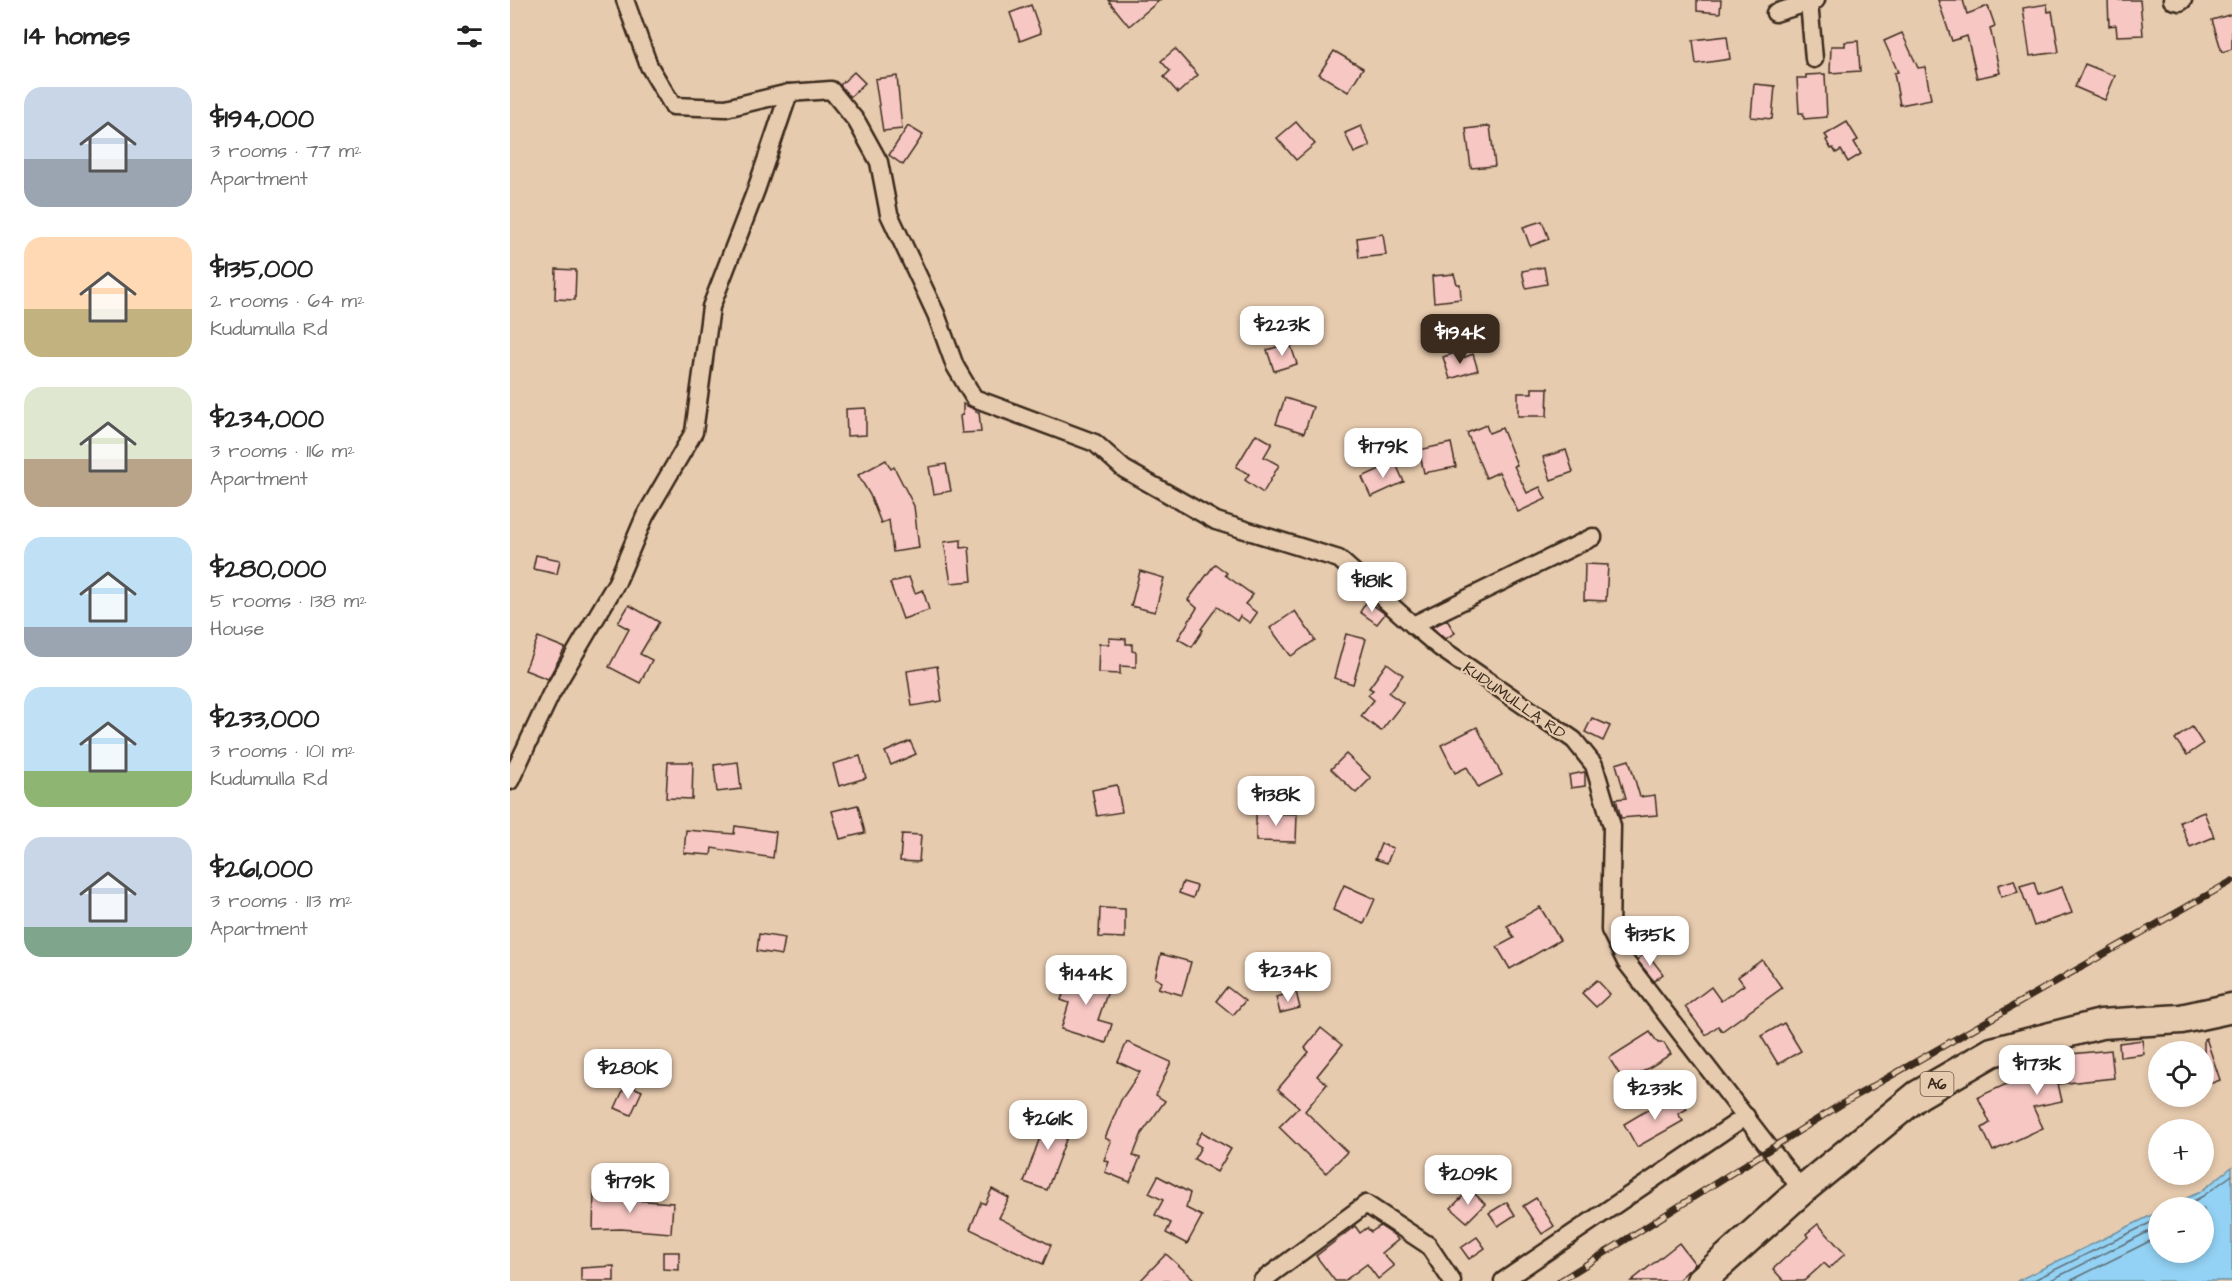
<!DOCTYPE html>
<html lang="en">
<head>
<meta charset="utf-8">
<style>
  :root { --surface:#fff; --page:#f2f2f2; --text:#222; --muted:#767676; --accent:#3b2a1e }
  body { margin:0; font-family:"Architects Daughter",sans-serif; background:var(--page); color:var(--text); height:100vh; display:flex; flex-direction:column; font-size:22px; white-space:nowrap }
  * { box-sizing:border-box; margin:0 }
  p { font-size:20px; color:var(--muted) }
  .icon { flex:none; width:33px; height:33px; fill:none; stroke:currentColor; stroke-width:2; stroke-linecap:round; stroke-linejoin:round }
  .map { position:relative; flex:1; overflow:hidden }
  .drawer { display:flex; flex-direction:column; background:var(--surface); width:510px }
  .drawer>* { flex:none }
  .tools { position:absolute; left:1638px; top:1041px; display:grid; gap:12px }
  .tools a { display:grid; place-items:center; width:66px; height:66px; border-radius:50%; background:var(--surface); box-shadow:0 3px 9px #0003; font-size:30px }
  .price { position:absolute; translate:-50% -51px; padding:0 14px; border-radius:12px; background:#fff; color:#222; font-size:20px; line-height:39px; filter:drop-shadow(0 2px 3px #0008) }
  .price::after { content:''; position:absolute; left:50%; top:36px; width:18px; height:14px; margin-left:-9px; background:inherit; clip-path:polygon(0 0,100% 0,50% 100%) }
  .price.active { background:var(--accent); color:#fff }
  ul { padding:0; list-style:none }
  li { display:flex; align-items:center; gap:18px; height:150px; padding:0 24px }
  li span { display:grid; place-items:center; flex:none; width:168px; height:120px; border-radius:18px; color:#555 }
  li>.icon { margin-inline-start:auto }
  span .icon { width:72px; height:72px; fill:#fffc; stroke-width:1 }
  li b { font-size:26px }
  h2 { display:flex; justify-content:space-between; align-items:center; height:72px; padding:0 24px; font-size:26px }
  main { display:flex; flex:1; min-height:0 }
  .map>svg:first-child { display:block }
  .water { fill:#93d2f4; stroke:#708f9e; stroke-width:1.5 }
  .lines { fill:none; stroke-linecap:round; stroke-linejoin:round }
  .shore { stroke:#5e6d74; stroke-width:1.5 }
  .building { fill:#f7c7c3; stroke:#3b2a1e; stroke-width:1.5 }
  .street-casing { stroke:#3b2a1e; stroke-width:21 }
  .highway-casing { stroke:#3b2a1e; stroke-width:33 }
  .street { stroke:#e7cbae; stroke-width:16 }
  .highway { stroke:#e7cbae; stroke-width:28 }
  .rail-casing { stroke:#3b2a1e; stroke-width:7 }
  .rail { stroke:#e7cbae; stroke-width:4.5; stroke-dasharray:14; stroke-linecap:butt }
  .labels { text-anchor:middle; stroke-width:4.5; stroke-linejoin:round; paint-order:stroke }
  .shield { fill:#e7cbae; stroke:#6f5a49; stroke-width:1.5 }
  .shield-label { font-size:15px; font-weight:bold; fill:#3b2a1e }
  .street-label { font-size:16px; fill:#3b2a1e; stroke:#e7cbae }
</style>
</head>
<body>
<main>
<section class="drawer">
<h2>14 homes<svg class="icon" aria-label="filters" viewBox="0 0 24 24"><path d="M4 7h16M4 17h16"/><circle cx="9" cy="7" r="2"/><circle cx="15" cy="17" r="2"/></svg></h2>
<ul>
<li><span style="background:linear-gradient(#c9d6e8 60%,#9aa5b1 0)"><svg class="icon" aria-label="home" viewBox="0 0 24 24"><path d="M3 11l9-7 9 7M6 9v11h12V9"/></svg></span><div><b>$194,000</b><p>3 rooms · 77 m²</p><p>Apartment</p></div></li>
<li><span style="background:linear-gradient(#ffd9b3 60%,#c2b280 0)"><svg class="icon" aria-label="home" viewBox="0 0 24 24"><path d="M3 11l9-7 9 7M6 9v11h12V9"/></svg></span><div><b>$135,000</b><p>2 rooms · 64 m²</p><p>Kudumulla Rd</p></div></li>
<li><span style="background:linear-gradient(#dfe7d0 60%,#b9a48a 0)"><svg class="icon" aria-label="home" viewBox="0 0 24 24"><path d="M3 11l9-7 9 7M6 9v11h12V9"/></svg></span><div><b>$234,000</b><p>3 rooms · 116 m²</p><p>Apartment</p></div></li>
<li><span style="background:linear-gradient(#bfe0f5 75%,#9aa5b1 0)"><svg class="icon" aria-label="home" viewBox="0 0 24 24"><path d="M3 11l9-7 9 7M6 9v11h12V9"/></svg></span><div><b>$280,000</b><p>5 rooms · 138 m²</p><p>House</p></div></li>
<li><span style="background:linear-gradient(#bfe0f5 70%,#8fb573 0)"><svg class="icon" aria-label="home" viewBox="0 0 24 24"><path d="M3 11l9-7 9 7M6 9v11h12V9"/></svg></span><div><b>$233,000</b><p>3 rooms · 101 m²</p><p>Kudumulla Rd</p></div></li>
<li><span style="background:linear-gradient(#c9d6e8 75%,#7fa58c 0)"><svg class="icon" aria-label="home" viewBox="0 0 24 24"><path d="M3 11l9-7 9 7M6 9v11h12V9"/></svg></span><div><b>$261,000</b><p>3 rooms · 113 m²</p><p>Apartment</p></div></li>
</ul>
</section>
<div class="map">
<svg width="1722" height="1281" viewBox="0 0 1722 1281">
  <rect width="100%" height="100%" fill="#e7cbae"/>
  <filter id="ink" filterUnits="userSpaceOnUse"><feTurbulence type="fractalNoise" baseFrequency=".0167" numOctaves="2"/><feDisplacementMap in="SourceGraphic" scale="12" xChannelSelector="R" yChannelSelector="G"/><feConvolveMatrix kernelMatrix="1 2 1 2 8 2 1 2 1" color-interpolation-filters="sRGB"/></filter>
  <g filter="url(#ink)">
    <path class="water" d="M 1722,1167 L 1722,1281 L 1507,1281 L 1648,1212 L 1648,1252 L 1694,1252 L 1694,1208 L 1657,1207 L 1690,1192 Z"/>
    <g class="lines">
      <g class="shore">
        <path d="M 1671,1208 L 1693,1196 L 1722,1175"/>
        <path d="M 1522,1281 L 1648,1219"/>
        <path d="M 1539,1281 L 1648,1227"/>
        <path d="M 1560,1281 L 1648,1237"/>
      </g>
    </g>
    <g class="building">
      <path d="M 598,0 L 650,0 L 619,26 Z"/>
      <path d="M 1187,0 L 1211,0 L 1210,13 L 1187,11 Z"/>
      <path d="M 1428,0 L 1453,0 L 1457,14 L 1478,6 L 1485,26 L 1480,28 L 1490,73 L 1467,78 L 1457,36 L 1442,41 Z"/>
      <path d="M 1598,0 L 1630,0 L 1633,35 L 1607,36 L 1606,25 L 1599,26 Z"/>
      <path d="M 1537,4 L 1538,12 L 1542,11 L 1549,52 L 1520,56 L 1513,8 Z"/>
      <path d="M 521,5 L 531,33 L 510,41 L 500,13 Z"/>
      <path d="M 1722,14 L 1722,49 L 1712,52 L 1702,20 Z"/>
      <path d="M 1392,33 L 1408,68 L 1415,67 L 1421,99 L 1390,105 L 1384,73 L 1388,72 L 1374,41 Z"/>
      <path d="M 1217,36 L 1220,59 L 1186,64 L 1183,40 Z"/>
      <path d="M 1348,41 L 1350,71 L 1320,73 L 1321,46 L 1335,46 L 1335,42 Z"/>
      <path d="M 665,49 L 688,75 L 668,93 L 654,77 L 660,71 L 651,61 Z"/>
      <path d="M 824,51 L 853,68 L 838,92 L 809,74 Z"/>
      <path d="M 1575,64 L 1605,76 L 1595,100 L 1565,87 Z"/>
      <path d="M 344,72 L 355,83 L 340,97 L 330,85 Z"/>
      <path d="M 1315,74 L 1317,117 L 1294,119 L 1293,113 L 1289,113 L 1287,78 L 1296,78 L 1296,75 Z"/>
      <path d="M 387,76 L 392,129 L 373,131 L 365,79 Z"/>
      <path d="M 1244,84 L 1265,86 L 1262,119 L 1241,117 Z"/>
      <path d="M 786,122 L 805,144 L 786,160 L 767,138 Z"/>
      <path d="M 1337,122 L 1348,140 L 1344,142 L 1351,154 L 1338,162 L 1331,150 L 1326,153 L 1323,148 L 1321,149 L 1316,140 L 1318,139 L 1315,135 Z"/>
      <path d="M 398,126 L 413,135 L 393,165 L 379,155 Z"/>
      <path d="M 851,126 L 860,146 L 844,153 L 835,133 Z"/>
      <path d="M 980,126 L 985,166 L 961,168 L 956,129 Z"/>
      <path d="M 1032,221 L 1039,239 L 1020,246 L 1013,227 Z"/>
      <path d="M 873,234 L 876,255 L 849,258 L 847,238 Z"/>
      <path d="M 1034,267 L 1037,284 L 1016,288 L 1012,271 Z"/>
      <path d="M 46,269 L 66,270 L 65,300 L 45,299 Z"/>
      <path d="M 944,274 L 947,284 L 950,284 L 951,299 L 924,302 L 922,276 Z"/>
      <path d="M 780,343 L 787,364 L 764,371 L 757,350 Z"/>
      <path d="M 951,351 L 953,358 L 963,354 L 968,370 L 940,379 L 933,357 Z"/>
      <path d="M 1022,388 L 1038,388 L 1037,416 L 1008,416 L 1008,393 L 1022,393 Z"/>
      <path d="M 775,398 L 803,407 L 794,433 L 766,424 Z"/>
      <path d="M 453,404 L 466,410 L 466,412 L 469,412 L 471,432 L 452,433 L 450,416 L 453,414 Z"/>
      <path d="M 356,408 L 356,435 L 337,436 L 336,409 Z"/>
      <path d="M 976,425 L 979,433 L 992,428 L 1007,465 L 1004,466 L 1017,493 L 1030,487 L 1036,499 L 1008,512 L 989,472 L 976,478 L 957,433 Z"/>
      <path d="M 746,434 L 762,443 L 754,457 L 769,465 L 753,493 L 735,480 L 739,474 L 726,467 Z"/>
      <path d="M 941,443 L 946,467 L 914,473 L 909,450 Z"/>
      <path d="M 1056,450 L 1063,472 L 1041,480 L 1033,457 Z"/>
      <path d="M 376,460 L 381,469 L 384,467 L 404,506 L 409,548 L 383,552 L 379,520 L 371,523 L 360,495 L 348,475 Z"/>
      <path d="M 885,462 L 894,482 L 861,497 L 852,477 Z"/>
      <path d="M 436,464 L 441,491 L 424,494 L 419,467 Z"/>
      <path d="M 451,540 L 451,548 L 459,547 L 462,581 L 441,583 L 434,542 Z"/>
      <path d="M 26,555 L 50,560 L 47,574 L 23,569 Z"/>
      <path d="M 705,564 L 717,573 L 715,575 L 743,595 L 735,604 L 747,613 L 740,623 L 730,616 L 727,621 L 707,607 L 691,629 L 693,630 L 682,647 L 668,639 L 687,608 L 678,600 Z"/>
      <path d="M 1075,564 L 1098,565 L 1096,601 L 1074,600 Z"/>
      <path d="M 630,571 L 654,578 L 645,612 L 621,606 Z"/>
      <path d="M 399,577 L 405,593 L 413,590 L 419,610 L 393,619 L 380,583 Z"/>
      <path d="M 857,601 L 875,614 L 867,624 L 850,612 Z"/>
      <path d="M 119,605 L 149,622 L 130,654 L 142,660 L 130,683 L 99,667 L 119,629 L 108,623 Z"/>
      <path d="M 785,611 L 805,640 L 781,656 L 760,628 Z"/>
      <path d="M 937,620 L 945,633 L 935,639 L 922,627 Z"/>
      <path d="M 836,634 L 856,639 L 843,684 L 824,678 Z"/>
      <path d="M 28,637 L 55,648 L 38,679 L 15,670 Z"/>
      <path d="M 599,638 L 616,639 L 616,644 L 622,644 L 622,651 L 626,652 L 626,667 L 610,666 L 610,674 L 588,673 L 589,644 L 599,644 Z"/>
      <path d="M 877,663 L 893,675 L 879,693 L 893,703 L 871,731 L 851,716 L 864,700 L 858,695 L 863,690 L 859,688 Z"/>
      <path d="M 427,666 L 432,701 L 402,706 L 397,671 Z"/>
      <path d="M 1082,718 L 1100,726 L 1093,741 L 1075,732 Z"/>
      <path d="M 967,727 L 992,775 L 968,787 L 957,767 L 945,773 L 931,745 Z"/>
      <path d="M 1682,727 L 1693,744 L 1677,755 L 1665,739 Z"/>
      <path d="M 400,741 L 406,754 L 381,765 L 375,752 Z"/>
      <path d="M 836,754 L 861,778 L 846,793 L 821,769 Z"/>
      <path d="M 350,756 L 356,778 L 329,786 L 323,764 Z"/>
      <path d="M 1119,760 L 1130,797 L 1145,795 L 1147,815 L 1111,818 L 1106,799 L 1116,798 L 1106,764 Z"/>
      <path d="M 158,762 L 183,762 L 182,799 L 156,798 Z"/>
      <path d="M 228,762 L 231,789 L 207,792 L 204,765 Z"/>
      <path d="M 1075,772 L 1075,786 L 1061,788 L 1059,775 Z"/>
      <path d="M 607,785 L 612,812 L 587,816 L 582,790 Z"/>
      <path d="M 348,805 L 355,833 L 330,839 L 322,811 Z"/>
      <path d="M 1694,812 L 1704,837 L 1680,847 L 1670,822 Z"/>
      <path d="M 746,813 L 787,814 L 786,842 L 746,841 Z"/>
      <path d="M 225,826 L 266,832 L 263,858 L 202,848 L 201,855 L 174,853 L 176,830 L 224,834 Z"/>
      <path d="M 392,834 L 411,835 L 409,862 L 390,861 Z"/>
      <path d="M 871,844 L 883,848 L 877,863 L 865,859 Z"/>
      <path d="M 1504,880 L 1508,892 L 1491,897 L 1488,885 Z"/>
      <path d="M 673,882 L 687,886 L 683,898 L 669,893 Z"/>
      <path d="M 1524,882 L 1528,895 L 1552,887 L 1562,913 L 1524,926 L 1510,886 Z"/>
      <path d="M 834,885 L 865,899 L 854,924 L 823,910 Z"/>
      <path d="M 1030,907 L 1050,940 L 1000,969 L 987,947 L 1004,938 L 997,926 Z"/>
      <path d="M 590,908 L 615,909 L 615,938 L 589,937 Z"/>
      <path d="M 249,934 L 275,938 L 272,955 L 247,951 Z"/>
      <path d="M 1136,952 L 1153,974 L 1144,981 L 1127,960 Z"/>
      <path d="M 651,954 L 681,962 L 672,995 L 648,988 L 652,982 L 645,978 Z"/>
      <path d="M 1252,960 L 1272,988 L 1212,1031 L 1208,1026 L 1196,1035 L 1175,1007 L 1201,987 L 1211,1001 L 1234,985 L 1228,977 Z"/>
      <path d="M 562,969 L 601,982 L 588,1020 L 602,1024 L 596,1043 L 551,1029 L 559,1003 L 551,1000 Z"/>
      <path d="M 1087,980 L 1100,994 L 1086,1007 L 1072,993 Z"/>
      <path d="M 717,987 L 735,1001 L 723,1015 L 706,1001 Z"/>
      <path d="M 786,992 L 790,1008 L 770,1013 L 766,997 Z"/>
      <path d="M 1274,1023 L 1291,1051 L 1268,1064 L 1251,1036 Z"/>
      <path d="M 811,1028 L 832,1045 L 807,1076 L 817,1084 L 795,1111 L 837,1152 L 816,1173 L 769,1127 L 789,1107 L 768,1089 L 799,1052 L 795,1048 Z"/>
      <path d="M 1140,1032 L 1148,1043 L 1154,1043 L 1161,1054 L 1115,1083 L 1099,1058 Z"/>
      <path d="M 1696,1038 L 1710,1080 L 1694,1086 L 1694,1039 Z"/>
      <path d="M 1632,1040 L 1634,1054 L 1610,1057 L 1609,1043 Z"/>
      <path d="M 617,1042 L 661,1062 L 646,1095 L 655,1101 L 632,1133 L 623,1156 L 630,1158 L 620,1182 L 595,1172 L 599,1162 L 594,1160 L 601,1141 L 595,1138 L 611,1100 L 630,1072 L 608,1062 Z"/>
      <path d="M 1601,1050 L 1604,1078 L 1548,1084 L 1552,1101 L 1523,1107 L 1533,1128 L 1483,1151 L 1472,1128 L 1480,1123 L 1468,1097 L 1512,1077 L 1520,1076 L 1519,1073 L 1562,1064 L 1561,1054 Z"/>
      <path d="M 116,1084 L 132,1091 L 121,1115 L 105,1108 Z"/>
      <path d="M 1171,1098 L 1177,1109 L 1168,1114 L 1173,1121 L 1127,1147 L 1114,1124 L 1156,1099 L 1160,1105 Z"/>
      <path d="M 539,1112 L 563,1121 L 537,1190 L 514,1182 Z"/>
      <path d="M 692,1132 L 721,1149 L 707,1172 L 684,1159 L 691,1147 L 685,1143 Z"/>
      <path d="M 648,1176 L 680,1193 L 676,1208 L 692,1216 L 677,1244 L 656,1233 L 661,1223 L 645,1215 L 653,1200 L 639,1193 Z"/>
      <path d="M 482,1189 L 499,1198 L 489,1218 L 541,1245 L 533,1264 L 460,1229 L 471,1202 L 475,1204 Z"/>
      <path d="M 960,1189 L 975,1204 L 957,1222 L 941,1208 Z"/>
      <path d="M 84,1191 L 111,1191 L 111,1199 L 163,1203 L 161,1233 L 111,1229 L 83,1230 Z"/>
      <path d="M 1026,1198 L 1044,1226 L 1032,1234 L 1013,1206 Z"/>
      <path d="M 997,1202 L 1005,1215 L 988,1226 L 979,1213 Z"/>
      <path d="M 1308,1224 L 1335,1254 L 1319,1268 L 1314,1263 L 1294,1281 L 1274,1281 L 1263,1269 L 1298,1237 L 1296,1234 Z"/>
      <path d="M 845,1226 L 850,1233 L 857,1228 L 861,1232 L 870,1226 L 885,1236 L 888,1240 L 872,1253 L 884,1266 L 868,1279 L 857,1264 L 834,1281 L 825,1281 L 806,1256 Z"/>
      <path d="M 967,1237 L 975,1248 L 959,1259 L 951,1248 Z"/>
      <path d="M 1169,1243 L 1185,1264 L 1167,1281 L 1121,1281 Z"/>
      <path d="M 153,1252 L 169,1252 L 169,1270 L 153,1269 Z"/>
      <path d="M 656,1254 L 686,1281 L 630,1281 Z"/>
      <path d="M 104,1266 L 104,1281 L 71,1281 L 71,1268 Z"/>
    </g>
    <g class="lines">
      <defs>
        <g id="street">
          <path d="M 115,0 L 139,66 L 163,106 L 216,108 L 279,93 L 321,90 L 347,122 L 369,162 L 379,214 L 426,314 L 445,366 L 464,398 L 585,443 L 614,469 L 706,521 L 829,559 L 903,625 L 1083,537"/>
          <path d="M 1662,0 L 1670,2 L 1673,0"/>
          <path d="M 1299,2 L 1304,59"/>
          <path d="M 1265,13 L 1306,0"/>
          <path d="M 903,625 L 929,647 L 1064,740 L 1084,765 L 1102,826 L 1100,930 L 1116,962 L 1292,1190"/>
          <path d="M 0,781 L 41,694 L 107,582 L 135,516 L 184,432 L 201,307 L 246,190 L 279,93"/>
          <path d="M 752,1281 L 856,1204 L 918,1245 L 942,1281"/>
          <path d="M 993,1281 L 1236,1116"/>
        </g>
        <path id="highway" d="M 1191,1281 L 1292,1190 L 1408,1095 L 1482,1052 L 1591,1024 L 1671,1019 L 1722,1008"/>
      </defs>
      <use href="#street" class="street-casing"/>
      <use href="#highway" class="highway-casing"/>
      <use href="#street" class="street"/>
      <use href="#highway" class="highway"/>
      <defs>
        <path id="rail" d="M 1050,1281 L 1330,1105 L 1722,881"/>
      </defs>
      <use href="#rail" class="rail-casing"/>
      <use href="#rail" class="rail"/>
    </g>
  </g>
  <g class="labels">
    <rect class="shield" x="1410.5" y="1072" width="33" height="24" rx="4.5"/>
    <g class="shield-label">
      <text x="1427" y="1089">A6</text>
    </g>
    <g class="street-label">
      <text transform="translate(1005 700) rotate(35)" y="6">KUDUMULLA RD</text>
    </g>
  </g>
</svg>
<div class="tools">
<a><svg class="icon" aria-label="locate" viewBox="0 0 24 24"><circle cx="12" cy="12" r="6"/><path d="M12 2v4M12 18v4M2 12h4M18 12h4"/></svg></a>
<a>+</a>
<a>−</a>
</div>
<b class="price" style="left:772px;top:357px">$223K</b>
<b class="price active" style="left:950px;top:365px">$194K</b>
<b class="price" style="left:873px;top:479px">$179K</b>
<b class="price" style="left:862px;top:613px">$181K</b>
<b class="price" style="left:766px;top:827px">$138K</b>
<b class="price" style="left:1140px;top:967px">$135K</b>
<b class="price" style="left:778px;top:1003px">$234K</b>
<b class="price" style="left:576px;top:1006px">$144K</b>
<b class="price" style="left:1527px;top:1096px">$173K</b>
<b class="price" style="left:118px;top:1100px">$280K</b>
<b class="price" style="left:1145px;top:1121px">$233K</b>
<b class="price" style="left:538px;top:1151px">$261K</b>
<b class="price" style="left:958px;top:1206px">$209K</b>
<b class="price" style="left:120px;top:1214px">$179K</b>
</div>
</main>
</body>
</html>
